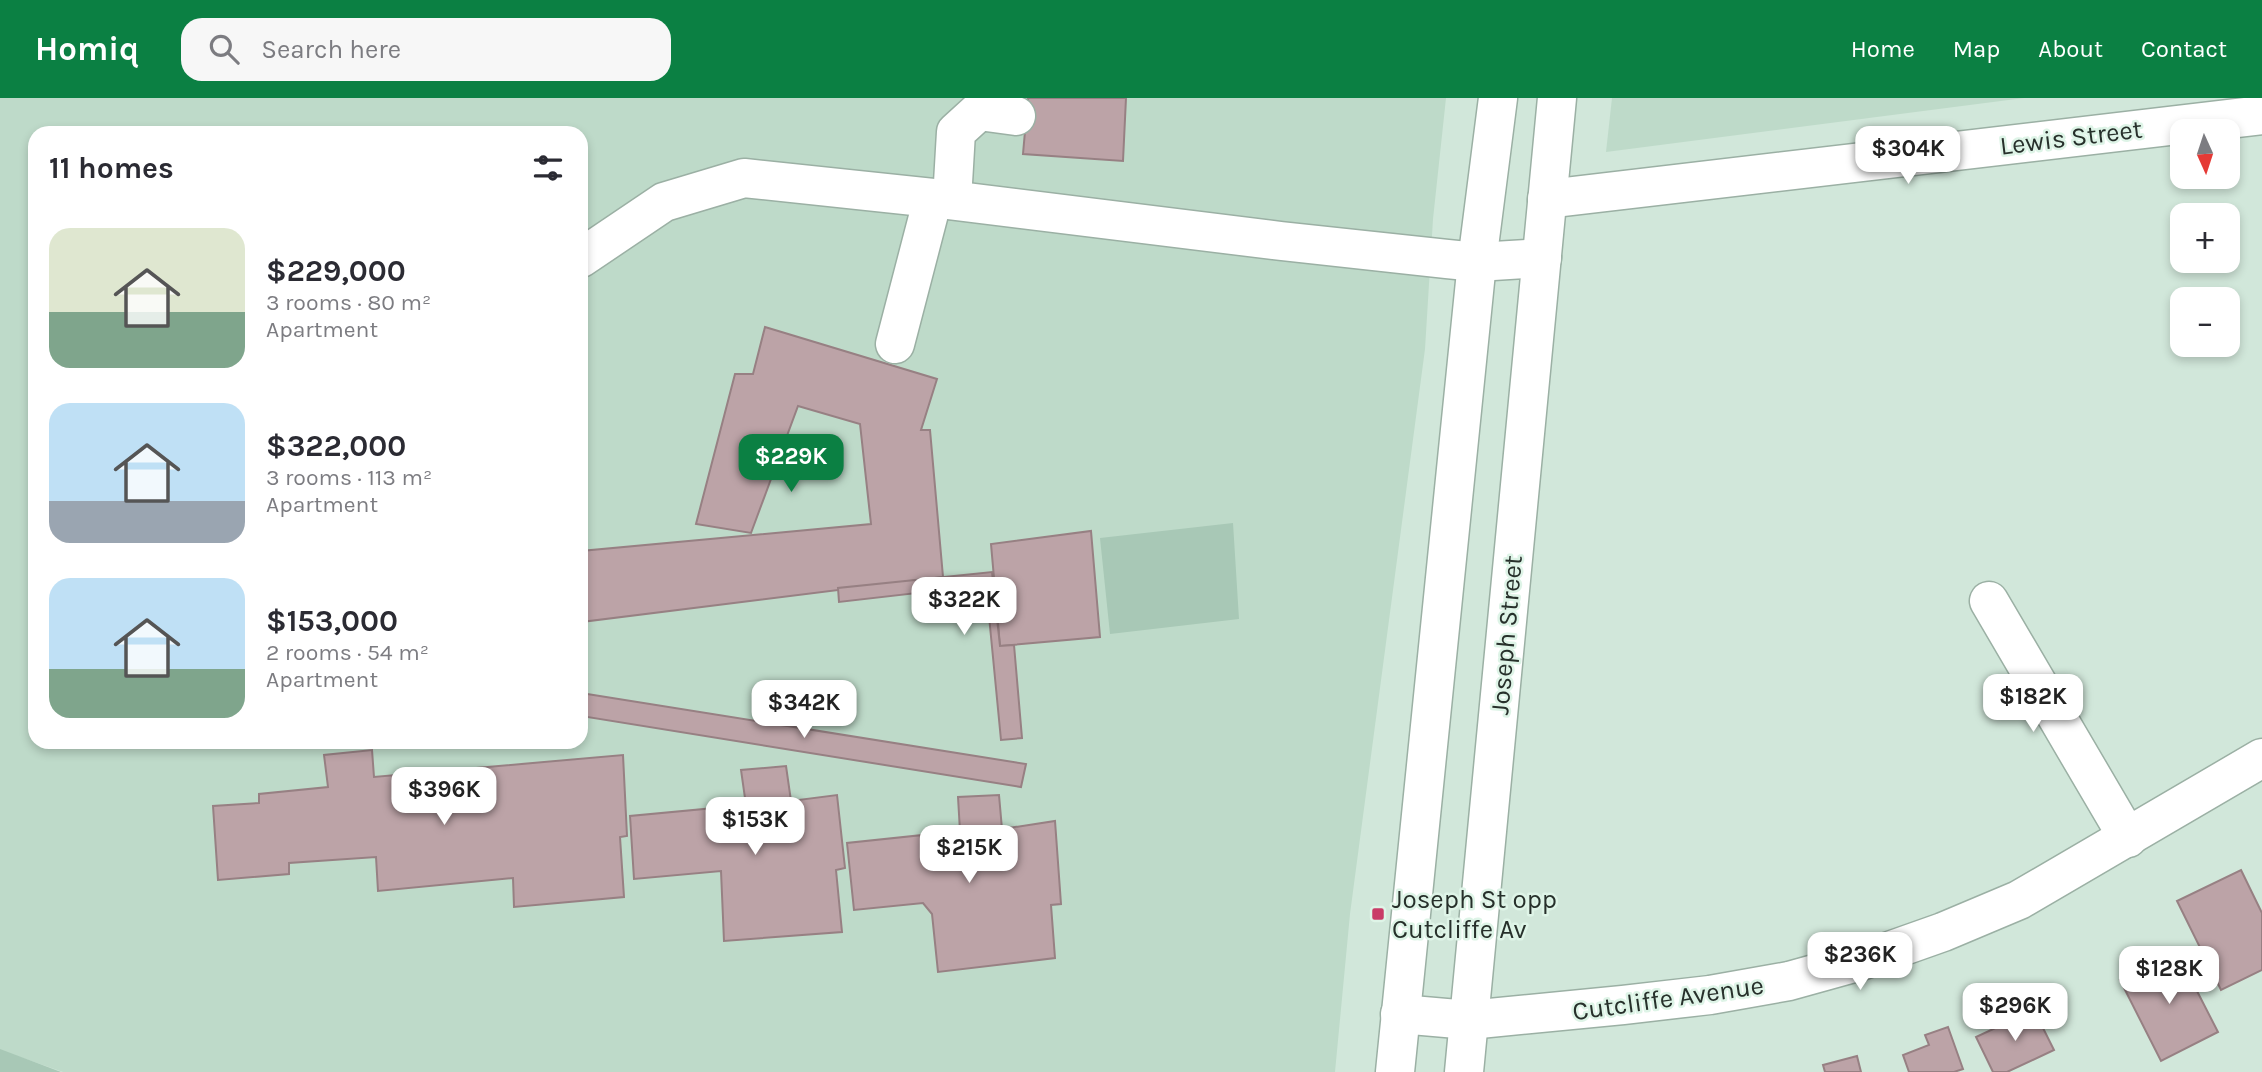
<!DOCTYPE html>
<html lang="en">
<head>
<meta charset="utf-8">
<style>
  :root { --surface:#fff; --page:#f7f7f7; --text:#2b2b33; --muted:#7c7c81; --accent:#0b8043 }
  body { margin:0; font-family:Karla,sans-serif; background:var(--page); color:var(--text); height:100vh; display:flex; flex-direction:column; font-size:26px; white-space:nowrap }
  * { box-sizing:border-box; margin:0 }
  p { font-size:23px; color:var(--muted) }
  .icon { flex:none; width:38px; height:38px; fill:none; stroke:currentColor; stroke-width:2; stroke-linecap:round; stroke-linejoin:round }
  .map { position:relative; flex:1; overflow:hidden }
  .panel { position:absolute; left:28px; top:28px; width:560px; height:623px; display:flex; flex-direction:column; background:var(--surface); border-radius:21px; box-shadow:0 4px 10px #0003 }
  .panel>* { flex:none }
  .needle { width:46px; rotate:177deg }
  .fabs { position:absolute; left:2170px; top:21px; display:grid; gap:14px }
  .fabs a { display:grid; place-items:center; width:70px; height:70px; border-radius:14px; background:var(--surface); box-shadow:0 4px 10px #0003; font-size:35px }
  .price { position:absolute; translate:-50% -60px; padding:0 16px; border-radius:14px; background:#fff; color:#222; font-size:23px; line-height:46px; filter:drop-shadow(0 2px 4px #0008) }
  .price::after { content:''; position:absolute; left:50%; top:42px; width:21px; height:16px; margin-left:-10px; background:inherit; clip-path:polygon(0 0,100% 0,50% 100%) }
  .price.selected { background:var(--accent); color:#fff }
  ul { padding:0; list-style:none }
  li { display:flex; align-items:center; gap:21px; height:175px; padding:0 21px }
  li span { display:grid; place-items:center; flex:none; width:196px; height:140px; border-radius:21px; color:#555 }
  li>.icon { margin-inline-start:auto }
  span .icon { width:84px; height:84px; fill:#fffc; stroke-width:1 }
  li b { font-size:30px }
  h2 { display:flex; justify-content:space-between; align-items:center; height:84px; padding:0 21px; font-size:30px }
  header { display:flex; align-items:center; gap:42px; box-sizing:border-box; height:98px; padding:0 35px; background:var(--accent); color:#fff }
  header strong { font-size:33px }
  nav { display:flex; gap:38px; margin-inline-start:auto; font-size:24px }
  .search { width:490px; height:63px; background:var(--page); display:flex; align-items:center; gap:18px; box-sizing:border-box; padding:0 24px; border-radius:21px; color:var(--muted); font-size:26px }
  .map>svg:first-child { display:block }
  .built { fill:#bedac9; fill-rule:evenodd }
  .green { fill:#a8c8b6 }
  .building { fill:#bca3a7; stroke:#978083; stroke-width:2 }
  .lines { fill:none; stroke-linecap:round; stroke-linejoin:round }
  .minor-casing { stroke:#9bb0a4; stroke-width:41 }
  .highway-casing { stroke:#9bb0a4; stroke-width:41 }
  .minor { stroke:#fff; stroke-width:38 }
  .highway { stroke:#fff; stroke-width:38 }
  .poi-dot { fill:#c93b67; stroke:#def4e7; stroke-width:2.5 }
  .labels { text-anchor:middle; stroke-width:5; stroke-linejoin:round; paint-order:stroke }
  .street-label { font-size:26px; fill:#27302b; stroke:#def4e7 }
  .poi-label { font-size:26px; fill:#27302b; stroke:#def4e7; text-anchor:start }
</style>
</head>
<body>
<header>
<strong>Homiq</strong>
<div class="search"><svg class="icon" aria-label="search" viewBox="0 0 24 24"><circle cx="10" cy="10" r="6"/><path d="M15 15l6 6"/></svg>Search here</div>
<nav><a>Home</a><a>Map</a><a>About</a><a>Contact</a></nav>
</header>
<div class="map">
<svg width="2262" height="974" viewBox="0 0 2262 974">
  <rect width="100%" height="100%" fill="#d1e7da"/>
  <g class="built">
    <path d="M 0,0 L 1446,0 L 1433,121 L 1425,251 L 1350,816 L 1335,974 L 63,974 L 0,952 ZM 35,35 L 581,35 L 581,644 L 35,644 Z"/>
    <path d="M 1612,0 L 2024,0 L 1606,54 Z"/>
  </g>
  <g class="green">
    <path d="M 1233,425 L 1239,521 L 1110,536 L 1100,440 Z"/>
    <path d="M 0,951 L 61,974 L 0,974 Z"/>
  </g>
  <g class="building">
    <path d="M 1028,0 L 1126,0 L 1123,63 L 1023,56 Z"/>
    <path d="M 765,229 L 937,281 L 921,332 L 930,332 L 943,479 L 581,524 L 581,453 L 871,426 L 860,326 L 798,308 L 751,435 L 696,426 L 735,276 L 753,276 Z"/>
    <path d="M 1091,433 L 1100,539 L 1000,548 L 991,446 Z"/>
    <path d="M 992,474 L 1000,548 L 1014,547 L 1022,640 L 1001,642 L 986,487 L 839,504 L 838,490 Z"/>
    <path d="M 581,595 L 1026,666 L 1021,689 L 581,618 Z"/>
    <path d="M 211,644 L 268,644 L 211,649 Z"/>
    <path d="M 372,652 L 374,679 L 623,657 L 627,738 L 620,739 L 624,799 L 514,809 L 513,780 L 378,793 L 376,759 L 289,765 L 289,776 L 218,782 L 213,708 L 259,705 L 259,696 L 328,689 L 324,657 Z"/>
    <path d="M 786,668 L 791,703 L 837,697 L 845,770 L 836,772 L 842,834 L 724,843 L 721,773 L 634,781 L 630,718 L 746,707 L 741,672 Z"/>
    <path d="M 999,697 L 1002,731 L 1055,723 L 1061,806 L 1051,807 L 1055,860 L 938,874 L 932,816 L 923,805 L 854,812 L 847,745 L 960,733 L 958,699 Z"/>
    <path d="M 2241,772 L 2262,815 L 2262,872 L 2221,892 L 2177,803 Z"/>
    <path d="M 2177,854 L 2218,934 L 2161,963 L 2120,882 Z"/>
    <path d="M 2034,912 L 2054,952 L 2007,974 L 1993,974 L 1976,939 Z"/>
    <path d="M 1948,929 L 1963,971 L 1954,974 L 1909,974 L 1903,957 L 1929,947 L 1925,937 Z"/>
    <path d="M 1857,958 L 1861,974 L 1825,974 L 1823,967 Z"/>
  </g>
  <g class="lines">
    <defs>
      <g id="minor">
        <path d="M 1547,101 L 2262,17"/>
        <path d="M 952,102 L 956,34 L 979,13 L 1016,18"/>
        <path d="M 581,160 L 664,104 L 744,80 L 933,100 L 1281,143 L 1447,161 L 1477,164 L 1542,160"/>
        <path d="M 895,246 L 933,100"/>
        <path d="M 1989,503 L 2128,740"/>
        <path d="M 1400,916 L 1469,922 L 1623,907 L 1710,897 L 1789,883 L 1861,863 L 1943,834 L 2019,802 L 2262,660"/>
      </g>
      <g id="highway">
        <path d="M 1395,974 L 1477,164 L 1498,0"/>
        <path d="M 1464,974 L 1557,0"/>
      </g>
    </defs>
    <use href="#minor" class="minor-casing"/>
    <use href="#highway" class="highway-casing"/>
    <use href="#minor" class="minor"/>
    <use href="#highway" class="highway"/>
  </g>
  <rect class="poi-dot" x="1371" y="809" width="14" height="14" rx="3.5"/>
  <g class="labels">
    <g class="street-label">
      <text transform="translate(2071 39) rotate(-7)" y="9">Lewis Street</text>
      <text transform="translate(1506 537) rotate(-85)" y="9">Joseph Street</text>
      <text transform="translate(1668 900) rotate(-8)" y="9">Cutcliffe Avenue</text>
    </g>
    <g class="poi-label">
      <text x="1392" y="810">Joseph St opp<tspan x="1392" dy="30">Cutcliffe Av</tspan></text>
    </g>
  </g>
</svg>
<div class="fabs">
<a><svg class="needle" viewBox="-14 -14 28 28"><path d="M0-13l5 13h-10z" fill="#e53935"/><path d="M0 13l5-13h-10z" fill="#7c7c81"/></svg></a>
<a>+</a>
<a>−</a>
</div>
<b class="price" style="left:1908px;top:88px">$304K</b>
<b class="price selected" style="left:791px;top:396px">$229K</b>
<b class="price" style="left:964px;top:539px">$322K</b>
<b class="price" style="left:2033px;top:636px">$182K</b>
<b class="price" style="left:804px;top:642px">$342K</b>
<b class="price" style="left:444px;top:729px">$396K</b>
<b class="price" style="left:755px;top:759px">$153K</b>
<b class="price" style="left:969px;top:787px">$215K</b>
<b class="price" style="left:1860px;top:894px">$236K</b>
<b class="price" style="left:2169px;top:908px">$128K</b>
<b class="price" style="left:2015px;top:945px">$296K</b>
<section class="panel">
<h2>11 homes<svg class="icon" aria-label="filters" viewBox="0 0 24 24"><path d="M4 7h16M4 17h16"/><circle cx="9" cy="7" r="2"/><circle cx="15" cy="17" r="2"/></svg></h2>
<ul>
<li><span style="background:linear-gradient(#dfe7d0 60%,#7fa58c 0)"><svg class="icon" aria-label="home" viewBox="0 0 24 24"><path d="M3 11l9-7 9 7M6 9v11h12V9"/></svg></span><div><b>$229,000</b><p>3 rooms · 80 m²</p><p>Apartment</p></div></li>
<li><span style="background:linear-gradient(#bfe0f5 70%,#9aa5b1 0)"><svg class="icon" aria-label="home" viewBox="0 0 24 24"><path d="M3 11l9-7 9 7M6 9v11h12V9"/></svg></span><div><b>$322,000</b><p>3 rooms · 113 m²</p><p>Apartment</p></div></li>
<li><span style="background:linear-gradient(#bfe0f5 65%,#7fa58c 0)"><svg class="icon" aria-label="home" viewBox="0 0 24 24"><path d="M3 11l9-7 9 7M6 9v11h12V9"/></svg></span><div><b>$153,000</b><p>2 rooms · 54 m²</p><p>Apartment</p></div></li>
</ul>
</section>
</div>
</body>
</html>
